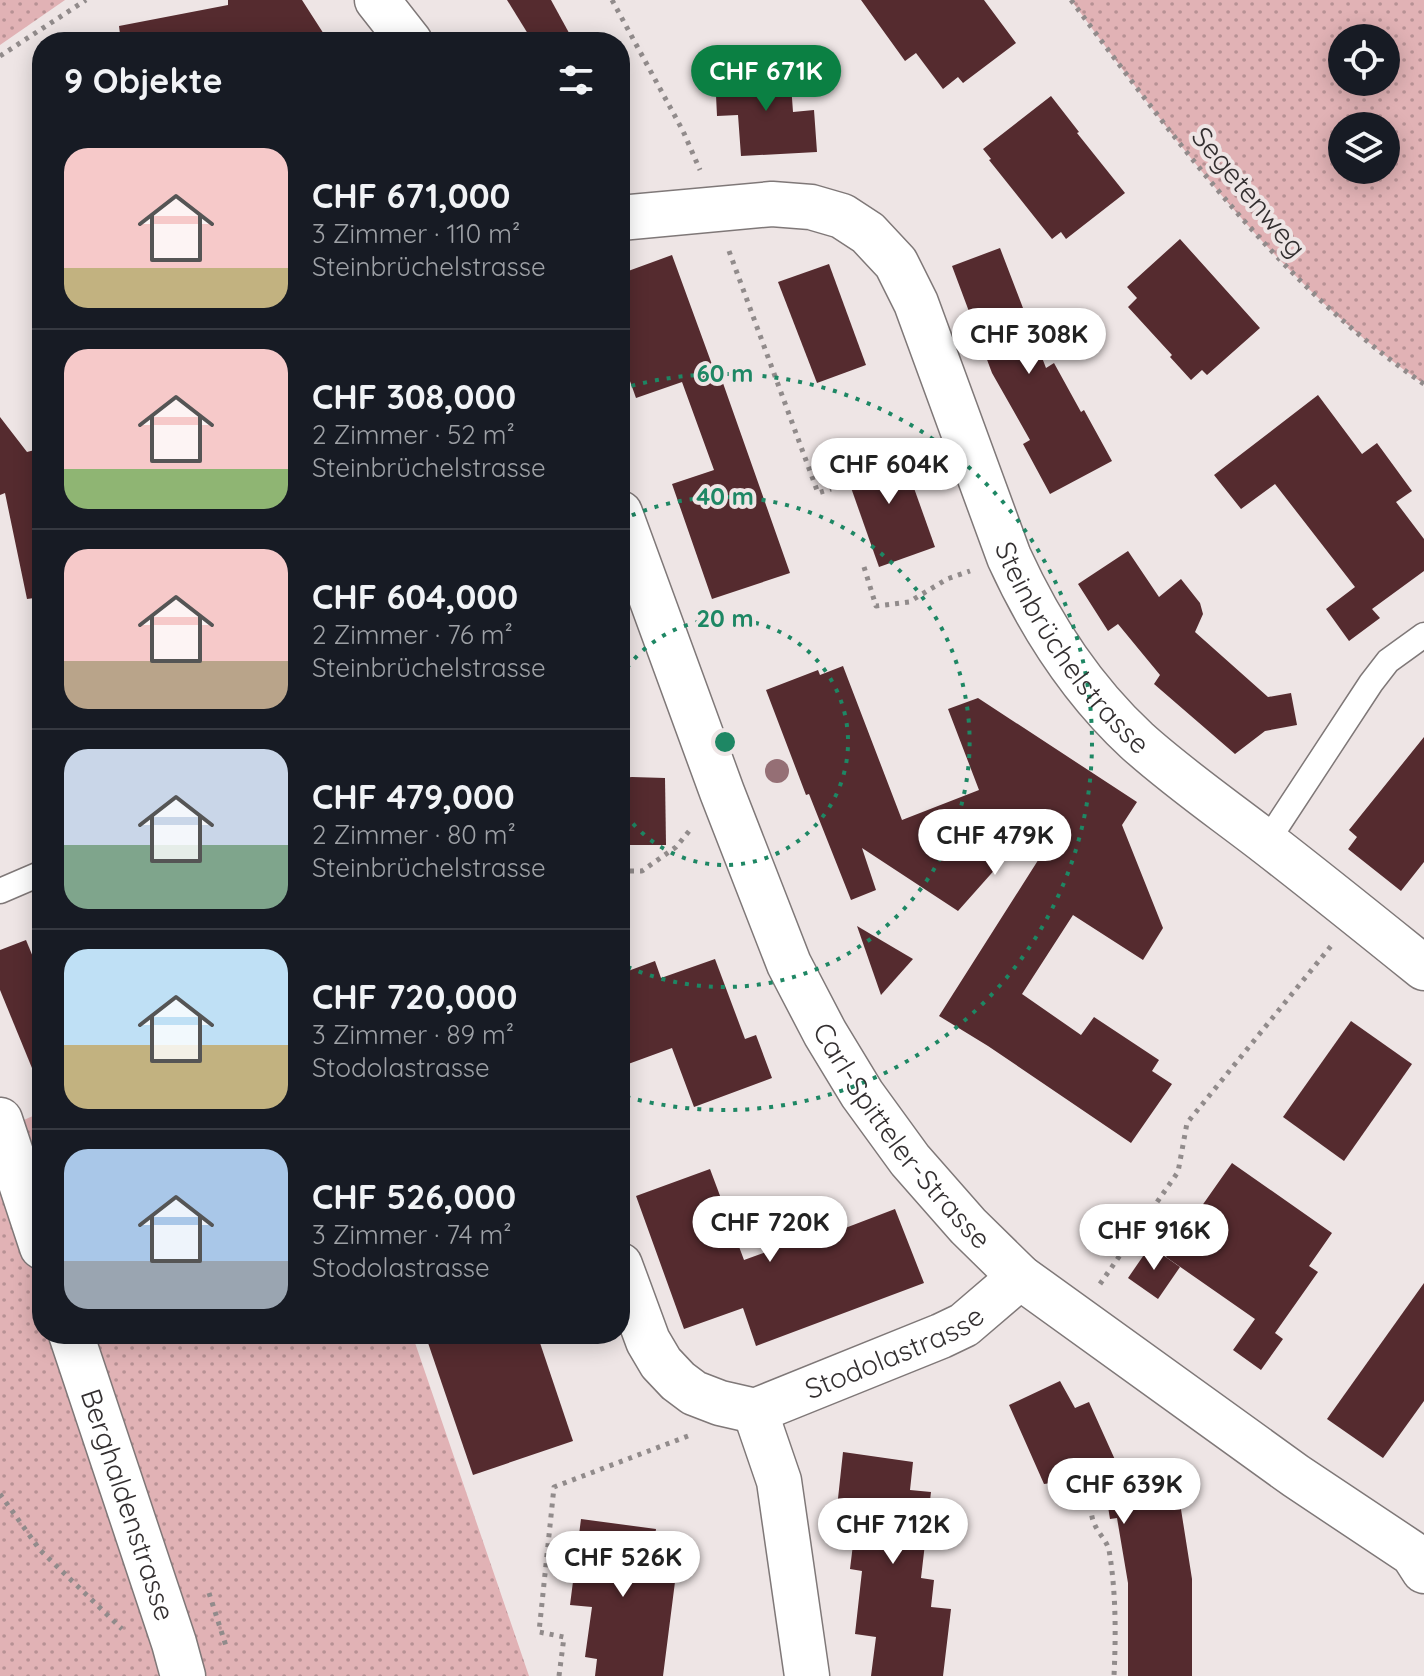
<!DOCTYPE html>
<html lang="de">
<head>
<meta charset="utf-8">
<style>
  :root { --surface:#171b24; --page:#20242c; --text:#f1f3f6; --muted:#9ea1a6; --line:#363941; --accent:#0b8043 }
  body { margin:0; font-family:Quicksand,sans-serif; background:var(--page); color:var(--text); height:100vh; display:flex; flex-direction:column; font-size:30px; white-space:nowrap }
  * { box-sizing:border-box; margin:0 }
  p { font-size:26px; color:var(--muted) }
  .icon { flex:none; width:44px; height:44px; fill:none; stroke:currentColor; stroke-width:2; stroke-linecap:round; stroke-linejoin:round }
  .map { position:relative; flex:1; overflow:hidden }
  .panel { position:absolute; left:32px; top:32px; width:598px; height:1312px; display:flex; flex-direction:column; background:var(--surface); border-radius:32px; box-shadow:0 4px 20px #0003 }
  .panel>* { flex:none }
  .buttons { position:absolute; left:1328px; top:24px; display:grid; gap:16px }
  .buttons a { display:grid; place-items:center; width:72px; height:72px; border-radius:50%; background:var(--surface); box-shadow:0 4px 20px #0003; font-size:40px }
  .price { position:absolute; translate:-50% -68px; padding:0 18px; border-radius:28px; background:#fff; color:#222; font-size:26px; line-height:52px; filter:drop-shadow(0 2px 4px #0008) }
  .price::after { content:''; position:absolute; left:50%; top:48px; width:24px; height:18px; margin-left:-12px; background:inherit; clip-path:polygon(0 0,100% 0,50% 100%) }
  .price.current { background:var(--accent); color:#fff }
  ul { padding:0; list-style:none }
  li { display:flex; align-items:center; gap:24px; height:200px; padding:0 32px }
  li+li { border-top:2px solid var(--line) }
  li span { display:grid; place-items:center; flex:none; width:224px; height:160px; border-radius:24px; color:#555 }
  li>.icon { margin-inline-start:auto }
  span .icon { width:96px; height:96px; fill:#fffc; stroke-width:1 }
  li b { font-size:34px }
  h2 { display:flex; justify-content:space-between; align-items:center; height:96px; padding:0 32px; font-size:34px }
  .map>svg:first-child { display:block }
  .grass { fill:url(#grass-dots); fill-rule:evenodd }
  .building { fill:#552b2f }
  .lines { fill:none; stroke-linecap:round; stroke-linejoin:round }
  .lane-casing { stroke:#7f7878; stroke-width:27 }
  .street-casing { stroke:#7f7878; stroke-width:47 }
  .path { stroke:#918b8b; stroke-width:5; stroke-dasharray:4 6; stroke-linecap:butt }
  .lane { stroke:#fff; stroke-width:24 }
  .street { stroke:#fff; stroke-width:44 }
  .tree { fill:#956f75 }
  .ring { fill:none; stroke:#1e8764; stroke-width:4; stroke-dasharray:4 8 }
  .labels { text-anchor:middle; stroke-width:8; stroke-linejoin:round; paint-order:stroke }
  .street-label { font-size:28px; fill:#332f30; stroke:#eee5e5 }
  .centre { fill:#1e8764; stroke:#eee5e5; stroke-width:4 }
  .ring-label { font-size:24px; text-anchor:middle; font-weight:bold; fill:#1e8764; stroke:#eee5e5; stroke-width:8; stroke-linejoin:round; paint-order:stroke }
</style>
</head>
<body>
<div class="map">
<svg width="1424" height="1676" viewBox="0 0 1424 1676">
  <defs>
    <pattern id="grass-dots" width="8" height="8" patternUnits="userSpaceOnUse" patternTransform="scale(2)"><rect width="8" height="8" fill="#e1b2b5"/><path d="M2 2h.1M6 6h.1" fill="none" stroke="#b79194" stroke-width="1.8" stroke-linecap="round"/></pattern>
  </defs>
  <rect width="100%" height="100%" fill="#eee5e5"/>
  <g class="grass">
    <path d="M 0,0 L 65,0 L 0,45 Z"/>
    <path d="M 1071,0 L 1424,0 L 1424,384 C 1279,285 1174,139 1071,0 ZM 1386,38 L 1386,82 L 1342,82 L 1342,38 ZM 1386,126 L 1386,170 L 1342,170 L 1342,126 Z"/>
    <path d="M 42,1112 L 42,1334 L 412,1334 L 529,1676 L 0,1676 L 0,1127 L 17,1123 Z"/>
  </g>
  <g class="building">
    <path d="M 228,0 L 302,0 L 329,42 L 121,42 L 119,26 L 228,5 Z"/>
    <path d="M 507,0 L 551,0 L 574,42 L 533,42 Z"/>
    <path d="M 861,0 L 984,0 L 1016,43 L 963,83 L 958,77 L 943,89 L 916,53 L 905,61 Z"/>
    <path d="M 790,70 L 793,112 L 814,110 L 817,152 L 741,156 L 738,115 L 717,116 L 715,74 Z"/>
    <path d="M 1051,96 L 1079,132 L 1077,133 L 1125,193 L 1066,239 L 1061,232 L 1052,239 L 989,160 L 991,159 L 983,149 Z"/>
    <path d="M 1180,239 L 1260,328 L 1207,375 L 1202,370 L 1191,380 L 1170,357 L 1172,355 L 1128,307 L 1137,298 L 1127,287 Z"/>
    <path d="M 1000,248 L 1046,368 L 1054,363 L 1081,412 L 1084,410 L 1112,461 L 1050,494 L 1023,444 L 1030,440 L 992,373 L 952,266 Z"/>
    <path d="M 672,255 L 714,370 L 718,369 L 790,573 L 712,599 L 672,484 L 714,470 L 682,382 L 636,398 L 620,353 L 620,274 Z"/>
    <path d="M 829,264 L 866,365 L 817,383 L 778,282 Z"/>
    <path d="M 1318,395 L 1362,454 L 1377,443 L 1396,469 L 1412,491 L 1396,502 L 1424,539 L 1424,571 L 1372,609 L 1380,618 L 1349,641 L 1326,609 L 1355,587 L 1275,484 L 1241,509 L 1214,475 Z"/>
    <path d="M 0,417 L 27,452 L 42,448 L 42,597 L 27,599 L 5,493 L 0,495 Z"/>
    <path d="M 899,446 L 935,547 L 879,567 L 843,465 Z"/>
    <path d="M 1128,551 L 1159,597 L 1181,579 L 1200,603 L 1203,614 L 1195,632 L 1268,697 L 1291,693 L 1297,725 L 1265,731 L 1235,754 L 1154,684 L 1160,675 L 1118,624 L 1108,631 L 1078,584 Z"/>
    <path d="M 843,666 L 902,820 L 979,790 L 948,709 L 978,698 L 1137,802 L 1122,825 L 1163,928 L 1143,960 L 1073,915 L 1022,994 L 1081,1035 L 1094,1017 L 1159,1060 L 1152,1071 L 1172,1084 L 1131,1143 L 988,1046 L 939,1016 L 1042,854 L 1022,839 L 958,911 L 862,848 L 876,890 L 851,900 L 809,794 L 806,795 L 766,690 L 818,670 L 820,675 Z"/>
    <path d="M 1424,737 L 1424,862 L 1401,891 L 1348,849 L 1357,837 L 1349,830 Z"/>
    <path d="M 632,777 L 665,778 L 666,845 L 620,845 L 620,778 Z"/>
    <path d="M 857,926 L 913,959 L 881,995 Z"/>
    <path d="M 26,940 L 42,979 L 41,1090 L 0,990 L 0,950 Z"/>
    <path d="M 715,959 L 745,1039 L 756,1035 L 772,1078 L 694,1107 L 672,1048 L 620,1067 L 620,974 L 655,961 L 661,978 Z"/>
    <path d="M 1351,1021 L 1412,1064 L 1344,1161 L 1283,1117 Z"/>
    <path d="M 1232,1163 L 1332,1233 L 1309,1266 L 1318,1272 L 1275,1333 L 1283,1339 L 1261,1370 L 1233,1350 L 1255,1319 L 1166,1257 Z"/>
    <path d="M 710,1169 L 744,1260 L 836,1227 L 840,1230 L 895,1209 L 924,1283 L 756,1346 L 743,1308 L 684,1329 L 636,1196 Z"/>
    <path d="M 1150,1246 L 1180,1267 L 1158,1299 L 1128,1278 Z"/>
    <path d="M 1424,1283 L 1424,1401 L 1383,1458 L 1327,1419 Z"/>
    <path d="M 425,1334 L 537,1334 L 573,1441 L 473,1475 Z"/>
    <path d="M 1060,1381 L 1075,1408 L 1089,1402 L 1121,1473 L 1174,1465 L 1192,1579 L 1192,1676 L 1128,1676 L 1128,1583 L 1117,1518 L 1110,1519 L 1103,1476 L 1044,1484 L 1009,1405 Z"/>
    <path d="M 843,1452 L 913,1462 L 910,1490 L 931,1492 L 921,1578 L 934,1580 L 931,1607 L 951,1609 L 943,1676 L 871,1676 L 876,1637 L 855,1634 L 862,1571 L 850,1569 L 856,1520 L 836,1517 Z"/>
    <path d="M 581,1519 L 656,1529 L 650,1571 L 676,1574 L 663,1676 L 595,1676 L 597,1659 L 585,1657 L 592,1607 L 570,1605 Z"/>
  </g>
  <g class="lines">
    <defs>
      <g id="lane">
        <path d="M 1266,843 L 1371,683 L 1388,661 L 1424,635"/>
        <path d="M 0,891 L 42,873"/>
      </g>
      <g id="street">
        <path d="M 377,0 L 410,42"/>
        <path id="s1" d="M 620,218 L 772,204 L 811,207 L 842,216 L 868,233 L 896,263 L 916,303 L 1009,557 C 1040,625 1082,690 1137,741 C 1178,778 1223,809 1267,843 C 1320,884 1372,926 1424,968"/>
        <path id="s2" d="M 620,513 L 722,792 L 789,964 L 825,1033 L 862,1094 L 910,1160 L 968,1226 L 1020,1277 L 1296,1476 L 1413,1554 L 1424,1571"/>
        <path d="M 0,1120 L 42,1247"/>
        <path id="s3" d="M 620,1265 L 648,1341 L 661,1363 L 678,1381 L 694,1393 L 720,1403 L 755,1411 L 941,1336 L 964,1325 L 1020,1277"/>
        <path id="s4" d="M 71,1334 L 174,1643 L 183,1676"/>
        <path d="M 755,1411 L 779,1481 L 807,1676"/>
      </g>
    </defs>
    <use href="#lane" class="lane-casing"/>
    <use href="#street" class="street-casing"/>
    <g class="path">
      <path d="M 612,0 L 683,131 L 700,170"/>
      <path d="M 1071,0 C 1175,139 1279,285 1424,384"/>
      <path d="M 0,56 L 86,0"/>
      <path d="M 729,251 L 818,493 L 831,489"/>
      <path d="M 864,567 L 876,606 L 909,602 L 947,579 L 970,571"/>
      <path d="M 620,871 L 642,871 L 676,847 L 690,830"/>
      <path d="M 1100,1284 L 1178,1172 L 1187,1123 L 1331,946"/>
      <path d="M 1095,1486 C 1091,1502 1088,1514 1097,1529 C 1101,1536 1107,1542 1109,1550 C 1116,1591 1116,1634 1114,1676"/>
      <path d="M 0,1494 L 40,1550 L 122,1629"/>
      <path d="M 209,1593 L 226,1646"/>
      <path d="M 559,1676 L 564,1637 L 539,1632 L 554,1487 L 688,1436"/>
    </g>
    <use href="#lane" class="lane"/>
    <use href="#street" class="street"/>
  </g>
  <circle class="tree" cx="777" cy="771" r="12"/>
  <g class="ring">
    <path d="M620 678A123 123 0 1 1 620 806"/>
    <path d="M621 520A245 245 0 1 1 621 964"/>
    <path d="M620 389A368 368 0 1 1 620 1095"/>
  </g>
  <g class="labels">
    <g class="street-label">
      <text transform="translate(1249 192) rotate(50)" y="10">Segetenweg</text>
      <text dy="10" stroke="none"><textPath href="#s1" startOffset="722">Steinbrüchelstrasse</textPath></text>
      <text dy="10" stroke="none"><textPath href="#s2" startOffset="688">Carl-Spitteler-Strasse</textPath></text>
      <text dy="10" stroke="none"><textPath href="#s3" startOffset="366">Stodolastrasse</textPath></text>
      <text dy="10" stroke="none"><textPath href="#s4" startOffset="180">Berghaldenstrasse</textPath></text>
    </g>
  </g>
  <circle cx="725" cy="742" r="12" class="centre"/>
  <g class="ring-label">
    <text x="725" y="382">60 m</text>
    <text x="725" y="505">40 m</text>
    <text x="725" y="627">20 m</text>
  </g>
</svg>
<div class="buttons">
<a><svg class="icon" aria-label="locate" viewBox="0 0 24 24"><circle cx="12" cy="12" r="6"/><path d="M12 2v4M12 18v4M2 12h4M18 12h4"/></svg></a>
<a><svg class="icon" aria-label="layers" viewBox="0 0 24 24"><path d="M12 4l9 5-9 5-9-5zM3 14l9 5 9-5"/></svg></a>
</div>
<b class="price current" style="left:766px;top:113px">CHF 671K</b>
<b class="price" style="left:1029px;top:376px">CHF 308K</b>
<b class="price" style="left:889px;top:506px">CHF 604K</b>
<b class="price" style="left:995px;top:877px">CHF 479K</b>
<b class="price" style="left:770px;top:1264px">CHF 720K</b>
<b class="price" style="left:1154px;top:1272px">CHF 916K</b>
<b class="price" style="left:1124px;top:1526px">CHF 639K</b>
<b class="price" style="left:893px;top:1566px">CHF 712K</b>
<b class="price" style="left:623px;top:1599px">CHF 526K</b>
<section class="panel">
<h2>9 Objekte<svg class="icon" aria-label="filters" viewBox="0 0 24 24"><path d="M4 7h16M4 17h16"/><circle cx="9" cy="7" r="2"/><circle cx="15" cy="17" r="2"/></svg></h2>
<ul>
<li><span style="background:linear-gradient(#f6c9c9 75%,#c2b280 0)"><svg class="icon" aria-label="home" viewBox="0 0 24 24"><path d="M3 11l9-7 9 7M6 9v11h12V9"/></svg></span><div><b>CHF 671,000</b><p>3 Zimmer · 110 m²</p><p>Steinbrüchelstrasse</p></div></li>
<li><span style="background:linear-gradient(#f6c9c9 75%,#8fb573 0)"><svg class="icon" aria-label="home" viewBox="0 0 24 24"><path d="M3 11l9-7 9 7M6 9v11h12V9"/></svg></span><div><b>CHF 308,000</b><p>2 Zimmer · 52 m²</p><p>Steinbrüchelstrasse</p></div></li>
<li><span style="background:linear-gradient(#f6c9c9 70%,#b9a48a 0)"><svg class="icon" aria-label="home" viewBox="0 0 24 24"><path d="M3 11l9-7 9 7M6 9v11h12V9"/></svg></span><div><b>CHF 604,000</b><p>2 Zimmer · 76 m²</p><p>Steinbrüchelstrasse</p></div></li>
<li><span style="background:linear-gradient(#c9d6e8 60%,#7fa58c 0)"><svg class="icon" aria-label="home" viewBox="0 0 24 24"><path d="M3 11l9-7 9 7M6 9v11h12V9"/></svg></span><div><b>CHF 479,000</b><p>2 Zimmer · 80 m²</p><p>Steinbrüchelstrasse</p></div></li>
<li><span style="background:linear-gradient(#bfe0f5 60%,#c2b280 0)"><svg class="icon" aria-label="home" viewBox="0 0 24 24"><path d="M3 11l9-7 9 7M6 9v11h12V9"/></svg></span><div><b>CHF 720,000</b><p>3 Zimmer · 89 m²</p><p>Stodolastrasse</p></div></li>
<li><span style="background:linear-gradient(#a9c7e8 70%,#9aa5b1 0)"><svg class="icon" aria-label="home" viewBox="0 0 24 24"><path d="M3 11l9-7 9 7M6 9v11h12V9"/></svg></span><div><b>CHF 526,000</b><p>3 Zimmer · 74 m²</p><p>Stodolastrasse</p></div></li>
</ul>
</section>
</div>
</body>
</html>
